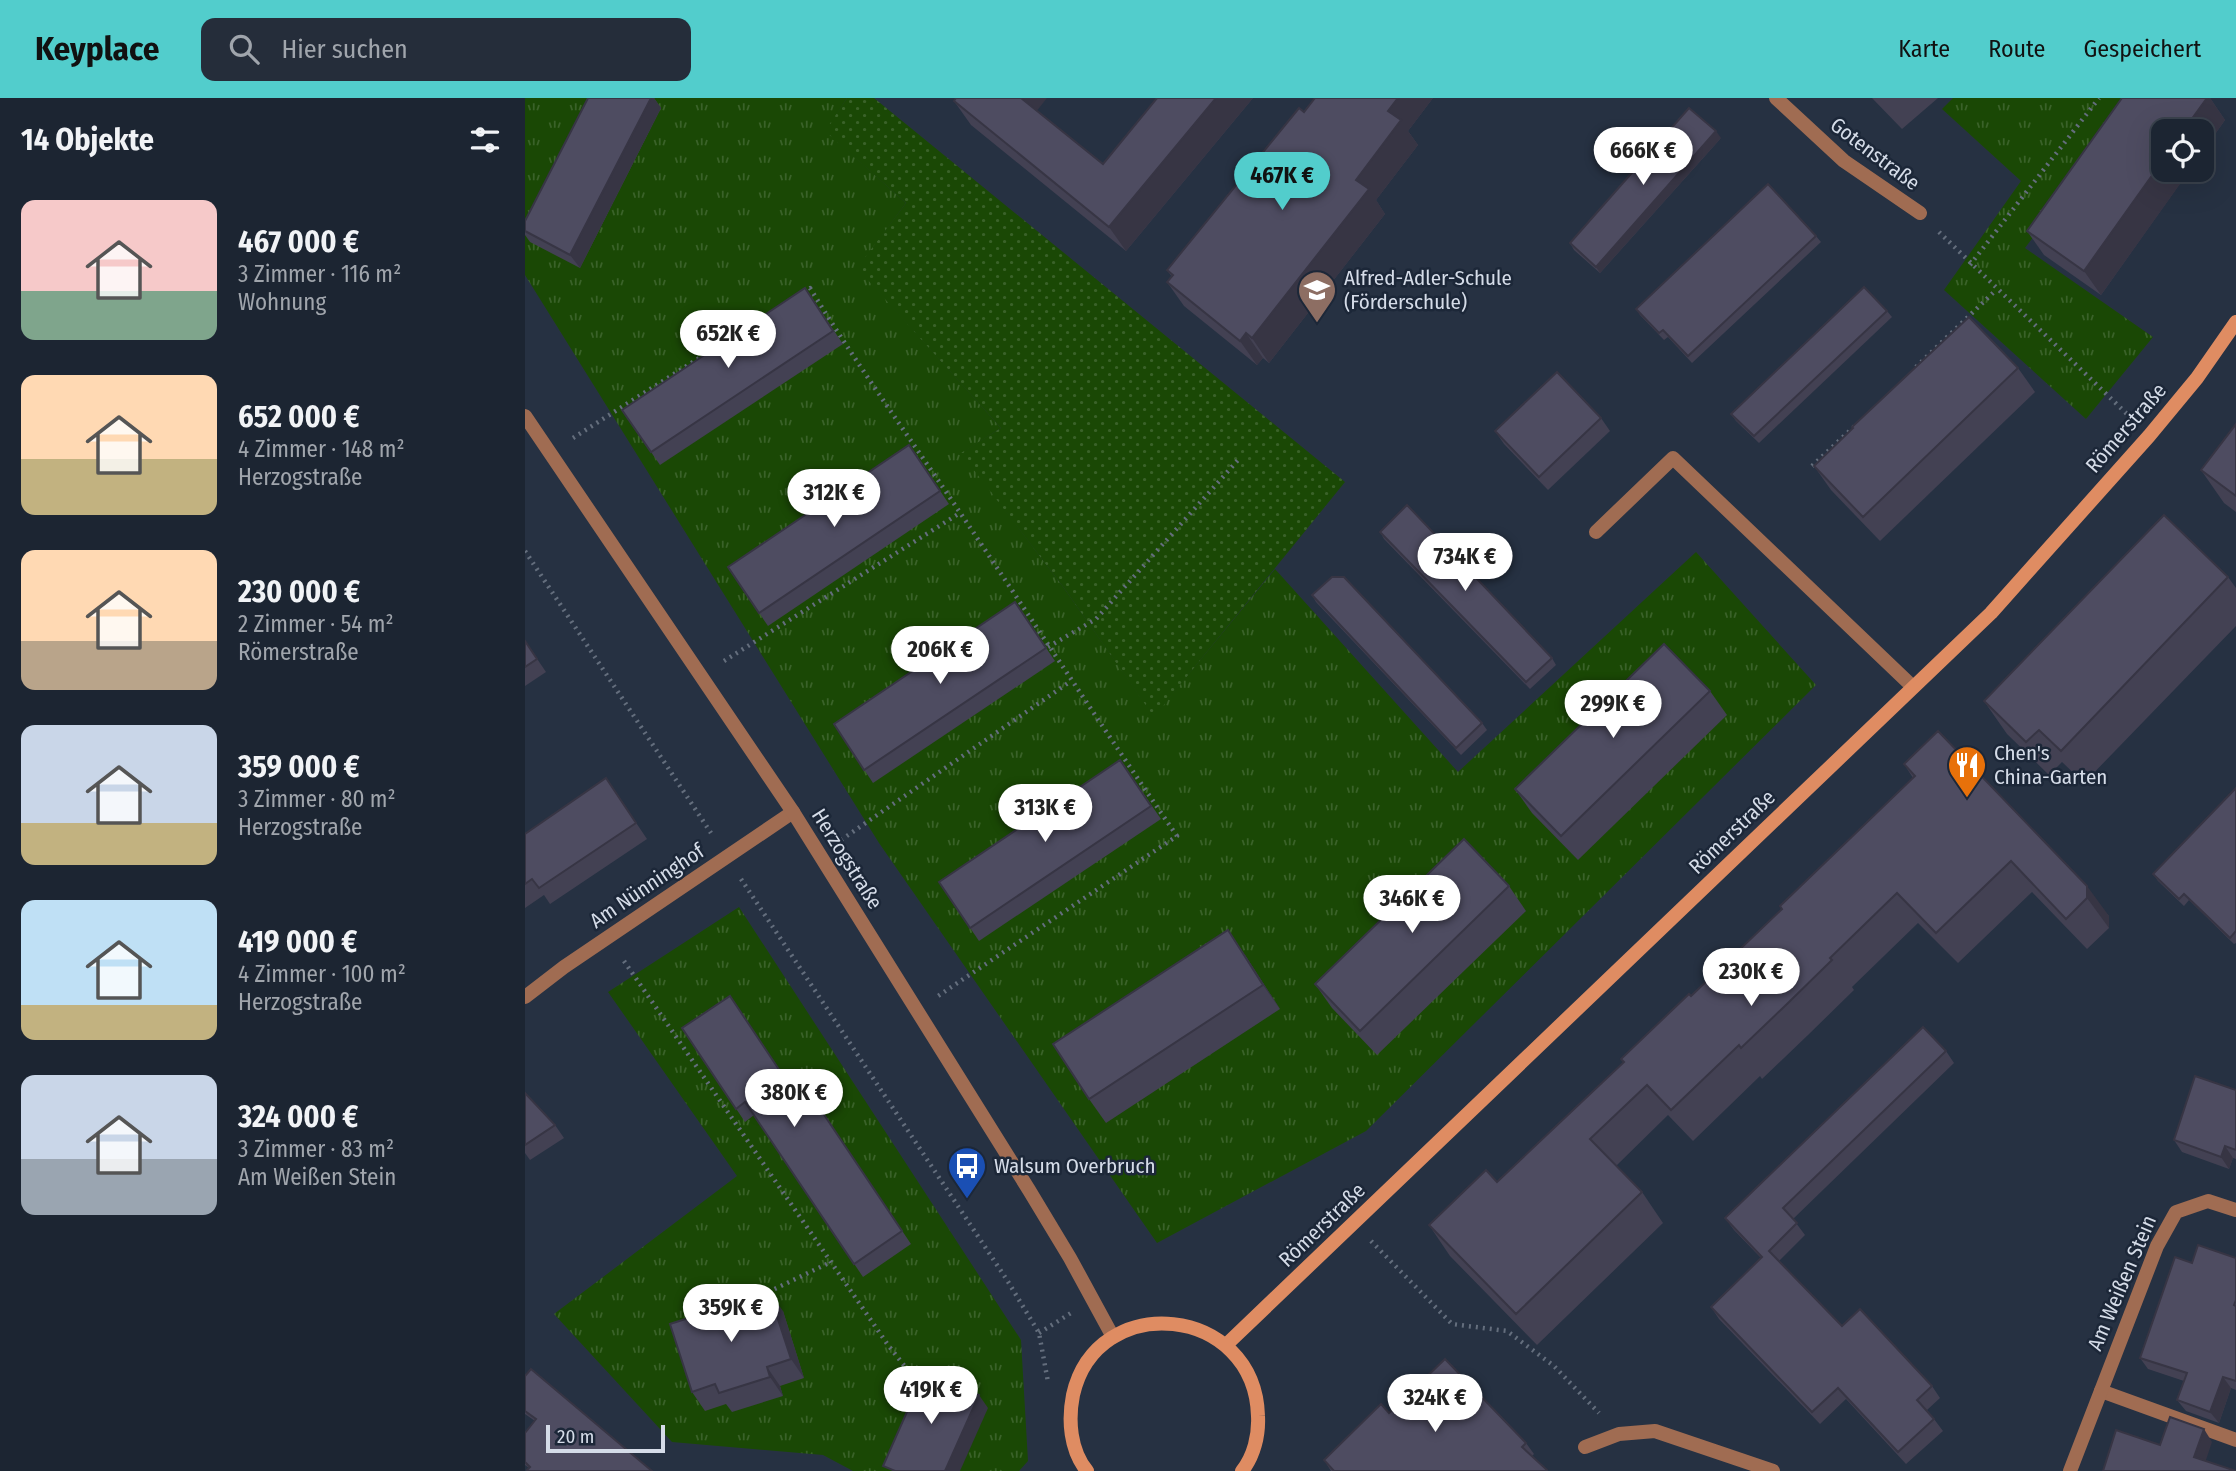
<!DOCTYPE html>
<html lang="de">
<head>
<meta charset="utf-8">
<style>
  :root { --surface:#1c2532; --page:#252d3a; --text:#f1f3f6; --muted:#a0a5ac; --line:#3a424d; --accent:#52cdcc }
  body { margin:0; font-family:"Fira Sans Condensed",sans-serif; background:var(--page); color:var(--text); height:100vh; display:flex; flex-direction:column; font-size:26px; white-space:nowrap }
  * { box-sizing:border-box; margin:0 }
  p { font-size:23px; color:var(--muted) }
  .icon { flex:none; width:38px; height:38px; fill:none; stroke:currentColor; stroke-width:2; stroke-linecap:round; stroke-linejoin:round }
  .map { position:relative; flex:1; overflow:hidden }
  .drawer { display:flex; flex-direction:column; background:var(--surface); width:525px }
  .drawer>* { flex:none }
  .tools { position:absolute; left:1626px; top:21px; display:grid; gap:14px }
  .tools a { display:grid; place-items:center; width:63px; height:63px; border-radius:14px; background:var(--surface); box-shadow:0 7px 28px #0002,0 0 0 2px var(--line); font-size:35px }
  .scale { position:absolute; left:21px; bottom:18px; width:119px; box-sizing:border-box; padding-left:7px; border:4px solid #d5dce8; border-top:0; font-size:19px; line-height:24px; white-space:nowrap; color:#d5dce8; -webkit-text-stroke:5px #1c2738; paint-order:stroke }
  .price { position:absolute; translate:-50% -60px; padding:0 16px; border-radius:24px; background:#fff; color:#222; font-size:23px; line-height:46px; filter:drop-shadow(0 2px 4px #0008) }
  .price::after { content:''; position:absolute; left:50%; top:42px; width:21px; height:16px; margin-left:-10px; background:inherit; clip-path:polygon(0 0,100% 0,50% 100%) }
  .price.on { background:var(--accent); color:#111 }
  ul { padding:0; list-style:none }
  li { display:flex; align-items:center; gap:21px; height:175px; padding:0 21px }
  li span { display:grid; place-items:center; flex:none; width:196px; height:140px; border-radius:14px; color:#555 }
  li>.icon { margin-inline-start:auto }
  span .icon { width:84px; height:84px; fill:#fffc; stroke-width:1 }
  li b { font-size:30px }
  h2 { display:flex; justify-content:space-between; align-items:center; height:84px; padding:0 21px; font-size:30px }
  header { display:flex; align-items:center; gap:42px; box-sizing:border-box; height:98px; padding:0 35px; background:var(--accent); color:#111 }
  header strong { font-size:33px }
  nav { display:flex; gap:38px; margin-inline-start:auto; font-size:24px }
  .search { width:490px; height:63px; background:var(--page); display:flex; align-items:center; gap:18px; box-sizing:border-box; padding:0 24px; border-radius:14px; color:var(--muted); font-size:26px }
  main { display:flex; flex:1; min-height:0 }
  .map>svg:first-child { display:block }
  .grass { fill:url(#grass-tufts) }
  .garden { fill:url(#garden-dots) }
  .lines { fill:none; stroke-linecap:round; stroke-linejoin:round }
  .path { stroke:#646e7d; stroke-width:4.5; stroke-dasharray:2 5; stroke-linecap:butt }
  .service { stroke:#a06c52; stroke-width:14 }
  .minor { stroke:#a06c52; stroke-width:14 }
  .tertiary { stroke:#a06c52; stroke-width:14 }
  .secondary { stroke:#df8c62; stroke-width:14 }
  .wall { fill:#434153 }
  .shaded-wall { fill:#373544 }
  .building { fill:#4e4c61; stroke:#373544; stroke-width:2 }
  .labels { text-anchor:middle; stroke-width:5; stroke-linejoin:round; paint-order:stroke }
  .street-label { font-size:21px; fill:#d5dce8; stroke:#1c2738 }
  .poi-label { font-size:21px; fill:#d5dce8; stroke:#1c2738; text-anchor:start }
</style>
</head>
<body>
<header>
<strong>Keyplace</strong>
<div class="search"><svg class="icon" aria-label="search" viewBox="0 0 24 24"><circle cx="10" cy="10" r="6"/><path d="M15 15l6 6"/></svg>Hier suchen</div>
<nav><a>Karte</a><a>Route</a><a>Gespeichert</a></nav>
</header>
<main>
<section class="drawer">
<h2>14 Objekte<svg class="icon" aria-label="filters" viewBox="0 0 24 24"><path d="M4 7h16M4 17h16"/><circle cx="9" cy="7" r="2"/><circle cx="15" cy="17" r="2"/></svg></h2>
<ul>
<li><span style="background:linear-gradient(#f6c9c9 65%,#7fa58c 0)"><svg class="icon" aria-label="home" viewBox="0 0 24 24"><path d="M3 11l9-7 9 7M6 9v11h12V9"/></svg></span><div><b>467 000 €</b><p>3 Zimmer · 116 m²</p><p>Wohnung</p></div></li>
<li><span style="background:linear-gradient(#ffd9b3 60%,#c2b280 0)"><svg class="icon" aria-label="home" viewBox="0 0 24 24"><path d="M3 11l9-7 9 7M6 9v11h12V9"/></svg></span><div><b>652 000 €</b><p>4 Zimmer · 148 m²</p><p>Herzogstraße</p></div></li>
<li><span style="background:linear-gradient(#ffd9b3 65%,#b9a48a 0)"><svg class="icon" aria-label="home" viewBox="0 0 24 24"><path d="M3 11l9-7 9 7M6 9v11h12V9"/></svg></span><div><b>230 000 €</b><p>2 Zimmer · 54 m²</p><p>Römerstraße</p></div></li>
<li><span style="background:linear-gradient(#c9d6e8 70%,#c2b280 0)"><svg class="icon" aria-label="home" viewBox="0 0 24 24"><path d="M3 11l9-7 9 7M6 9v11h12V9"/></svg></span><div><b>359 000 €</b><p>3 Zimmer · 80 m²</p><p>Herzogstraße</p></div></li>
<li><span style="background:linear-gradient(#bfe0f5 75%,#c2b280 0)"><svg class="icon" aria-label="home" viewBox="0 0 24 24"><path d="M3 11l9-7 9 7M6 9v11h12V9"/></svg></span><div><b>419 000 €</b><p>4 Zimmer · 100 m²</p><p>Herzogstraße</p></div></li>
<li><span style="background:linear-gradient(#c9d6e8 60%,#9aa5b1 0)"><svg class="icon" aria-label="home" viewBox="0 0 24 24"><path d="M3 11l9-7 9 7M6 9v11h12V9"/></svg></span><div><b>324 000 €</b><p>3 Zimmer · 83 m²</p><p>Am Weißen Stein</p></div></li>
</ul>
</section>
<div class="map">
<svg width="1711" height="1373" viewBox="0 0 1711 1373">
  <defs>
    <pattern id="grass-tufts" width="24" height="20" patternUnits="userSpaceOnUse" patternTransform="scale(1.75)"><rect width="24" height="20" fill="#1a4805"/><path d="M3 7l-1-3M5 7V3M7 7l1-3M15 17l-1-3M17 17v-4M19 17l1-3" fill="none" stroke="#3a6229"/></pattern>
    <pattern id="garden-dots" width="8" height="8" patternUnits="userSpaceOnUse" patternTransform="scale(1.75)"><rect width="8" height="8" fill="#1a4805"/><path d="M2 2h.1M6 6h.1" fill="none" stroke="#3a6229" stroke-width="1.8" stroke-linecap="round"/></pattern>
  </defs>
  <rect width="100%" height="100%" fill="#263142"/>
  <g class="grass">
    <path d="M 0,0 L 322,0 L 301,33 L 381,105 L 333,170 L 476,330 L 437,355 L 539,490 L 629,618 L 750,471 L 933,674 L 1171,454 L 1291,587 L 841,1033 L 632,1145 L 354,745 L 0,177 Z"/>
    <path d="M 1428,0 L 1613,0 L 1500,150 L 1628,239 L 1561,321 L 1419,192 L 1496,83 L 1417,11 Z"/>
    <path d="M 214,809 L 496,1242 L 503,1363 L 494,1373 L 328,1373 L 298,1357 L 147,1344 L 29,1216 L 212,1078 L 83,894 Z"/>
  </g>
  <path class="garden" d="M 322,0 L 349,0 L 820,384 L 629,619 L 539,490 L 436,355 L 476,330 L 332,170 L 381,105 L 300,33 Z"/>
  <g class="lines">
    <g class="path">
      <path d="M 1414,134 L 1604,318"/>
      <path d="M 1445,167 L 1574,0"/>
      <path d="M 279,194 L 285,190 C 332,267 385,340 436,416 C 508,523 579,632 652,738 L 413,898"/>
      <path d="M 1391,269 L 1471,192"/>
      <path d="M 48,340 L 201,243"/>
      <path d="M 1287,368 L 1332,326"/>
      <path d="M 0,453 L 186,735"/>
      <path d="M 523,549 L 571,521 L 714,361"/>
      <path d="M 199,563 L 435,415"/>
      <path d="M 316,742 L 546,583"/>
      <path d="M 216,781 L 482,1182 L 514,1235 L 523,1284"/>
      <path d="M 99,863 L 363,1247 L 396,1289"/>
      <path d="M 846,1143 L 927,1226 L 982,1233 L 1029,1268 L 1074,1315"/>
      <path d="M 237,1197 L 306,1164"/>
      <path d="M 514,1235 L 546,1215"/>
    </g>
    <path class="service" d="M 1071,434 L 1148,360 L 1388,589"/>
    <g class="minor">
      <path d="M 1251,0 L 1319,63 L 1395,115"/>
      <path d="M 0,899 L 39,869 L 268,714"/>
      <path d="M 1576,1293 L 1711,1342"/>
      <path d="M 1060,1349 L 1094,1336 L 1130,1333 L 1248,1373"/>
      <path d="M 1545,1373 L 1632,1148 L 1651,1114 L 1683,1103 L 1711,1112"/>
    </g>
    <path class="tertiary" d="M 0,318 L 268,714 L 504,1092 L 545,1160 L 588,1239"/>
    <g class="secondary">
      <path d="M 701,1247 L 1466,515 L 1624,338 L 1672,280 L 1711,224"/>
      <path d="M 562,1373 C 545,1352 543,1322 548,1297 C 572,1191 730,1207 733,1318 C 734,1337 729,1358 717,1373"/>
    </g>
  </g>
  <g class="wall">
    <path d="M 63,0 L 129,0 L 136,10 L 55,170 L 5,144 L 0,137 L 0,133 Z"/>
    <path d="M 632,0 L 728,0 L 601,153 L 446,27 L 429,3 L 578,66 Z"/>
    <path d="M 790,0 L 908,0 L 883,33 L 893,47 L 851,102 L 860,116 L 744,265 L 738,260 L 732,267 L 659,208 L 642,184 L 647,179 L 642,172 Z"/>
    <path d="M 1347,0 L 1413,0 L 1377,31 Z"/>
    <path d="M 1597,0 L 1685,0 L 1700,22 L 1576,197 L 1519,157 L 1502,133 Z"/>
    <path d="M 1196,40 L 1075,175 L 1049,152 L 1045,145 Z"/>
    <path d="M 1291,138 L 1296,144 L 1167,265 L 1143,239 L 1139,242 L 1115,217 L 1111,211 Z"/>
    <path d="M 280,190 L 318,246 L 135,367 L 97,312 Z"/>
    <path d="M 1362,213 L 1367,219 L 1234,345 L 1211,323 L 1206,316 Z"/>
    <path d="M 1493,270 L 1510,294 L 1355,443 L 1306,392 L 1289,368 Z"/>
    <path d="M 1076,320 L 1085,333 L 1023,392 L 979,346 L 970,333 Z"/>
    <path d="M 1711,326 L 1711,414 L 1699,405 L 1676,372 Z"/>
    <path d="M 384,347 L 424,406 L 243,528 L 203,469 Z"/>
    <path d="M 855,434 L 1027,560 L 1031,567 L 1005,591 L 859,441 Z"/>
    <path d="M 1703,479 L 1711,490 L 1711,528 L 1559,685 L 1537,664 L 1524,677 L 1482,636 L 1459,603 Z"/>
    <path d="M 787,497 L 957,625 L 962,632 L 936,657 L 791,504 Z"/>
    <path d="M 490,504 L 530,563 L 348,685 L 309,626 Z"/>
    <path d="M 0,543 L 21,574 L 0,588 Z"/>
    <path d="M 1185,593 L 1202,617 L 1053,762 L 1007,715 L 990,691 Z"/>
    <path d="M 1413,633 L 1584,818 L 1584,830 L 1562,851 L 1507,794 L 1433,865 L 1393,825 L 1327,889 L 1329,892 L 1283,937 L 1237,981 L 1235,978 L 1168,1043 L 1143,1017 L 1091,1068 L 1117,1094 L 1138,1125 L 1012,1247 L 925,1158 L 904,1127 L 972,1084 L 1099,964 L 1096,961 L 1166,898 L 1257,811 L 1388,680 L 1379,666 Z"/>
    <path d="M 595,662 L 636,721 L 454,843 L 414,784 Z"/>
    <path d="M 81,680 L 122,741 L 25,806 L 19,797 L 0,810 L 0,736 Z"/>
    <path d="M 1711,690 L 1711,845 L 1709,846 L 1664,802 L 1659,808 L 1633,783 L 1628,776 Z"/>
    <path d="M 984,788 L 1001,813 L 852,957 L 807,910 L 790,886 Z"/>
    <path d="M 720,857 L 755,911 L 581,1025 L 564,1001 Z"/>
    <path d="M 157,930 L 260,979 L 269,972 L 386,1146 L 338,1179 L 229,1017 L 220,1024 Z"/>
    <path d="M 1421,953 L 1429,965 L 1268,1121 L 1280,1137 L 1254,1163 L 1317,1228 L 1407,1288 L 1415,1300 L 1402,1312 L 1409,1321 L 1418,1333 L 1381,1366 L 1321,1301 L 1295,1326 L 1194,1221 L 1186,1209 L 1236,1160 L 1209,1132 L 1200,1120 Z"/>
    <path d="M 1711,992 L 1711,1061 L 1708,1060 L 1704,1071 L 1657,1054 L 1649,1042 Z"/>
    <path d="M 0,995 L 30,1027 L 39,1040 L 5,1062 L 0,1055 Z"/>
    <path d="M 1711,1160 L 1711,1292 L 1706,1290 L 1694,1325 L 1661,1313 L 1652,1302 L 1659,1283 L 1623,1271 L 1615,1260 L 1667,1165 Z"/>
    <path d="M 258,1213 L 279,1280 L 255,1288 L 258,1298 L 207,1314 L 201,1306 L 180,1313 L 167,1294 Z"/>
    <path d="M 0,1278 L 127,1373 L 4,1370 L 0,1367 L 0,1335 L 10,1323 L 0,1316 Z"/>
    <path d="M 864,1315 L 1001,1345 L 1009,1356 L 1007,1358 L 1022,1373 L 806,1373 L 799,1362 Z"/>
  </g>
  <g class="shaded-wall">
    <path d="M 126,0 L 129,0 L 136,10 L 55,170 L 45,157 Z"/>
    <path d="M 493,0 L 522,0 L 507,19 Z"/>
    <path d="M 691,0 L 728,0 L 601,153 L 584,129 Z"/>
    <path d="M 873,0 L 908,0 L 883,33 L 893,47 L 851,102 L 860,116 L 744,265 L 727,240 L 831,82 L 863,13 Z"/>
    <path d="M 1682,0 L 1685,0 L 1700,22 L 1676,56 L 1676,33 L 1658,33 Z"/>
    <path d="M 1191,33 L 1196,40 L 1075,175 L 1071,169 Z"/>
    <path d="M 1638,62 L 1638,72 L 1665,72 L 1576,197 L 1559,173 Z"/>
    <path d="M 721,235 L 738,260 L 732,267 L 715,243 Z"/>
    <path d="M 1562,788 L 1584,818 L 1584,830 L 1562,800 Z"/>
    <path d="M 703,832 L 720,857 L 755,911 L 738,887 Z"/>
    <path d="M 1700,1048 L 1708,1060 L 1704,1071 L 1696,1059 Z"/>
    <path d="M 244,1194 L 258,1213 L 279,1280 L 266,1261 Z"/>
    <path d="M 242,1269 L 255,1288 L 258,1298 L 245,1279 Z"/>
    <path d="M 1698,1279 L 1706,1290 L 1694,1325 L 1685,1314 Z"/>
    <path d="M 454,1297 L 463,1310 L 435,1373 L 420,1373 Z"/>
    <path d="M 1679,1331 L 1687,1344 L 1678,1371 L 1669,1359 Z"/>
  </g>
  <g class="building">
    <path d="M 63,0 L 126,0 L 45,157 L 0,133 L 0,123 Z"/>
    <path d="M 431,0 L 496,0 L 578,66 L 632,0 L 691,0 L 584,129 L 429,3 Z"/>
    <path d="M 790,0 L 873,0 L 863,13 L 876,22 L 831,82 L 844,91 L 727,240 L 721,235 L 715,243 L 642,184 L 648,177 L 642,172 L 774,10 L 779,14 Z"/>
    <path d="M 1597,0 L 1682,0 L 1658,33 L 1638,33 L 1638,62 L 1559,173 L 1502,133 Z"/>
    <path d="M 1164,10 L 1191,33 L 1071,169 L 1045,145 Z"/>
    <path d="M 1243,86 L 1291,138 L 1163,258 L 1138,232 L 1134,235 L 1111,211 Z"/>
    <path d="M 1339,189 L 1362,213 L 1229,338 L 1206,316 Z"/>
    <path d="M 280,190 L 308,233 L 126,354 L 97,312 Z"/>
    <path d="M 1444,219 L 1493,270 L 1338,419 L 1289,368 L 1328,330 L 1327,329 Z"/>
    <path d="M 1032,274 L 1076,320 L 1014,379 L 970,333 Z"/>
    <path d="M 1711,326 L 1711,398 L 1676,372 Z"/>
    <path d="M 384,347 L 415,393 L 234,515 L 203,469 Z"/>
    <path d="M 882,407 L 1027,560 L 1001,584 L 855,434 Z"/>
    <path d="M 1639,417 L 1703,479 L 1536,653 L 1514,632 L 1501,644 L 1459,603 Z"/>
    <path d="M 807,479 L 819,479 L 957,625 L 931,650 L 787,497 Z"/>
    <path d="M 490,504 L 521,550 L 339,672 L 309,626 Z"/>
    <path d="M 0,543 L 12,561 L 0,569 Z"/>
    <path d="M 1139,546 L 1185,593 L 1036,738 L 990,691 Z"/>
    <path d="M 1413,633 L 1562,788 L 1562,800 L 1541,821 L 1486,763 L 1411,835 L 1372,795 L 1305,860 L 1307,862 L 1262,906 L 1216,950 L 1214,947 L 1146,1012 L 1122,987 L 1065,1041 L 1117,1094 L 991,1216 L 904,1127 L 961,1072 L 972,1084 L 1099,964 L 1096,961 L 1164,896 L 1166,898 L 1257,811 L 1255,808 L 1390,678 L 1379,666 Z"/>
    <path d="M 595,662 L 626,708 L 445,830 L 414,784 Z"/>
    <path d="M 81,680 L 111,725 L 14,790 L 7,781 L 0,786 L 0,736 Z"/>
    <path d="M 1711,690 L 1711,833 L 1705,840 L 1659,796 L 1654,801 L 1628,776 Z"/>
    <path d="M 939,741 L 984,788 L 835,933 L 790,886 Z"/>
    <path d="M 703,832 L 738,887 L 564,1001 L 528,946 Z"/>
    <path d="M 205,898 L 259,979 L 269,972 L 377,1133 L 329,1166 L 220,1004 L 211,1011 L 157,930 Z"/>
    <path d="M 1398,929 L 1421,953 L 1258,1110 L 1272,1125 L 1244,1153 L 1317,1228 L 1335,1211 L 1407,1288 L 1392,1302 L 1409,1321 L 1373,1354 L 1313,1290 L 1287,1314 L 1186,1209 L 1237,1159 L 1200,1120 Z"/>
    <path d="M 1670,978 L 1711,992 L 1711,1052 L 1700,1048 L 1696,1059 L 1649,1042 Z"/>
    <path d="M 0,995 L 30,1027 L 0,1047 Z"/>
    <path d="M 1673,1147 L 1711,1160 L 1711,1202 L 1709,1207 L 1711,1208 L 1711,1283 L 1698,1279 L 1685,1314 L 1652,1302 L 1662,1275 L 1615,1260 L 1650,1159 L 1667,1165 Z"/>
    <path d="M 244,1194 L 266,1261 L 242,1269 L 245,1279 L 194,1295 L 190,1286 L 167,1294 L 145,1226 Z"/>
    <path d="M 920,1261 L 1001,1345 L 997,1349 L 1022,1372 L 1021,1373 L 809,1373 L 799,1362 L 856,1306 L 864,1315 Z"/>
    <path d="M 6,1271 L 127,1373 L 3,1373 L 2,1372 L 5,1369 L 0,1364 L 0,1335 L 11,1321 L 0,1313 L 0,1278 Z"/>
    <path d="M 400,1273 L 454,1297 L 420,1373 L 370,1373 L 358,1368 Z"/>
    <path d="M 1645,1319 L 1679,1331 L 1669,1359 L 1711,1373 L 1578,1373 L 1591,1332 L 1635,1347 Z"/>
  </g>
  <defs>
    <symbol id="school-pin" viewBox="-11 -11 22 30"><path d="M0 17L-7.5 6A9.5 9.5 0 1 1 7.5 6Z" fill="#8d6e63" stroke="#1c2738"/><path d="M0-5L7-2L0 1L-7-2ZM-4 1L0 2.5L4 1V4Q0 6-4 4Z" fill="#fff"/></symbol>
    <symbol id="restaurant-pin" viewBox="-11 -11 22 30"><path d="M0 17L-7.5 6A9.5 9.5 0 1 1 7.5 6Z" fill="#e8710a" stroke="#1c2738"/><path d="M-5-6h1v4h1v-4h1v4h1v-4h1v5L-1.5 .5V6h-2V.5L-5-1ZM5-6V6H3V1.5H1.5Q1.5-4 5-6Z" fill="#fff"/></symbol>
    <symbol id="bus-pin" viewBox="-11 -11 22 30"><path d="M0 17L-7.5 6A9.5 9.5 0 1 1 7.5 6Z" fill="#1a4fb4" stroke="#1c2738"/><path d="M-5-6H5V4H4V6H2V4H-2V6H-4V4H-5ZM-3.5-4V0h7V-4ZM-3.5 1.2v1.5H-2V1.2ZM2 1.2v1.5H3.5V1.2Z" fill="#fff"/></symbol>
  </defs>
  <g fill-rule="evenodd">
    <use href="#school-pin" x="770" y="170" width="44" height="60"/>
    <use href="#restaurant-pin" x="1420" y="645" width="44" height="60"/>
    <use href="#bus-pin" x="420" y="1046" width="44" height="60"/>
  </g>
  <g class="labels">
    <g class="street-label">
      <text transform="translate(1350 56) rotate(37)" y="7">Gotenstraße</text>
      <text transform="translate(1601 330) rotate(-49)" y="7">Römerstraße</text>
      <text transform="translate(1207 734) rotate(-44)" y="7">Römerstraße</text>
      <text transform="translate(322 761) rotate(58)" y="7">Herzogstraße</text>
      <text transform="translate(122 788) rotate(-34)" y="7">Am Nünninghof</text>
      <text transform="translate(797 1127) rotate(-44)" y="7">Römerstraße</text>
      <text transform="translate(1597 1185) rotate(-67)" y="7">Am Weißen Stein</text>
    </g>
    <g class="poi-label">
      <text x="819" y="187">Alfred-Adler-Schule<tspan x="819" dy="24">(Förderschule)</tspan></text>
      <text x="1469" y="662">Chen's<tspan x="1469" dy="24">China-Garten</tspan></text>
      <text x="469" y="1075">Walsum Overbruch</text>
    </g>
  </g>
</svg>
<div class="tools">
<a><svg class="icon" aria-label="locate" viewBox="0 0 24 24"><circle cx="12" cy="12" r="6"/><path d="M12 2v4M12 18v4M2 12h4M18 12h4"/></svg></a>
</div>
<div class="scale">20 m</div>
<b class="price" style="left:1118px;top:89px">666K €</b>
<b class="price on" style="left:757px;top:114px">467K €</b>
<b class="price" style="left:203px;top:272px">652K €</b>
<b class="price" style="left:309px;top:431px">312K €</b>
<b class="price" style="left:940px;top:495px">734K €</b>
<b class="price" style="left:415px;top:588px">206K €</b>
<b class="price" style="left:1088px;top:642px">299K €</b>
<b class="price" style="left:520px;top:746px">313K €</b>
<b class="price" style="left:887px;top:837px">346K €</b>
<b class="price" style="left:1226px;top:910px">230K €</b>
<b class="price" style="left:269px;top:1031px">380K €</b>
<b class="price" style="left:206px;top:1246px">359K €</b>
<b class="price" style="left:406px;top:1328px">419K €</b>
<b class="price" style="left:910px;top:1336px">324K €</b>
</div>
</main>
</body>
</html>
